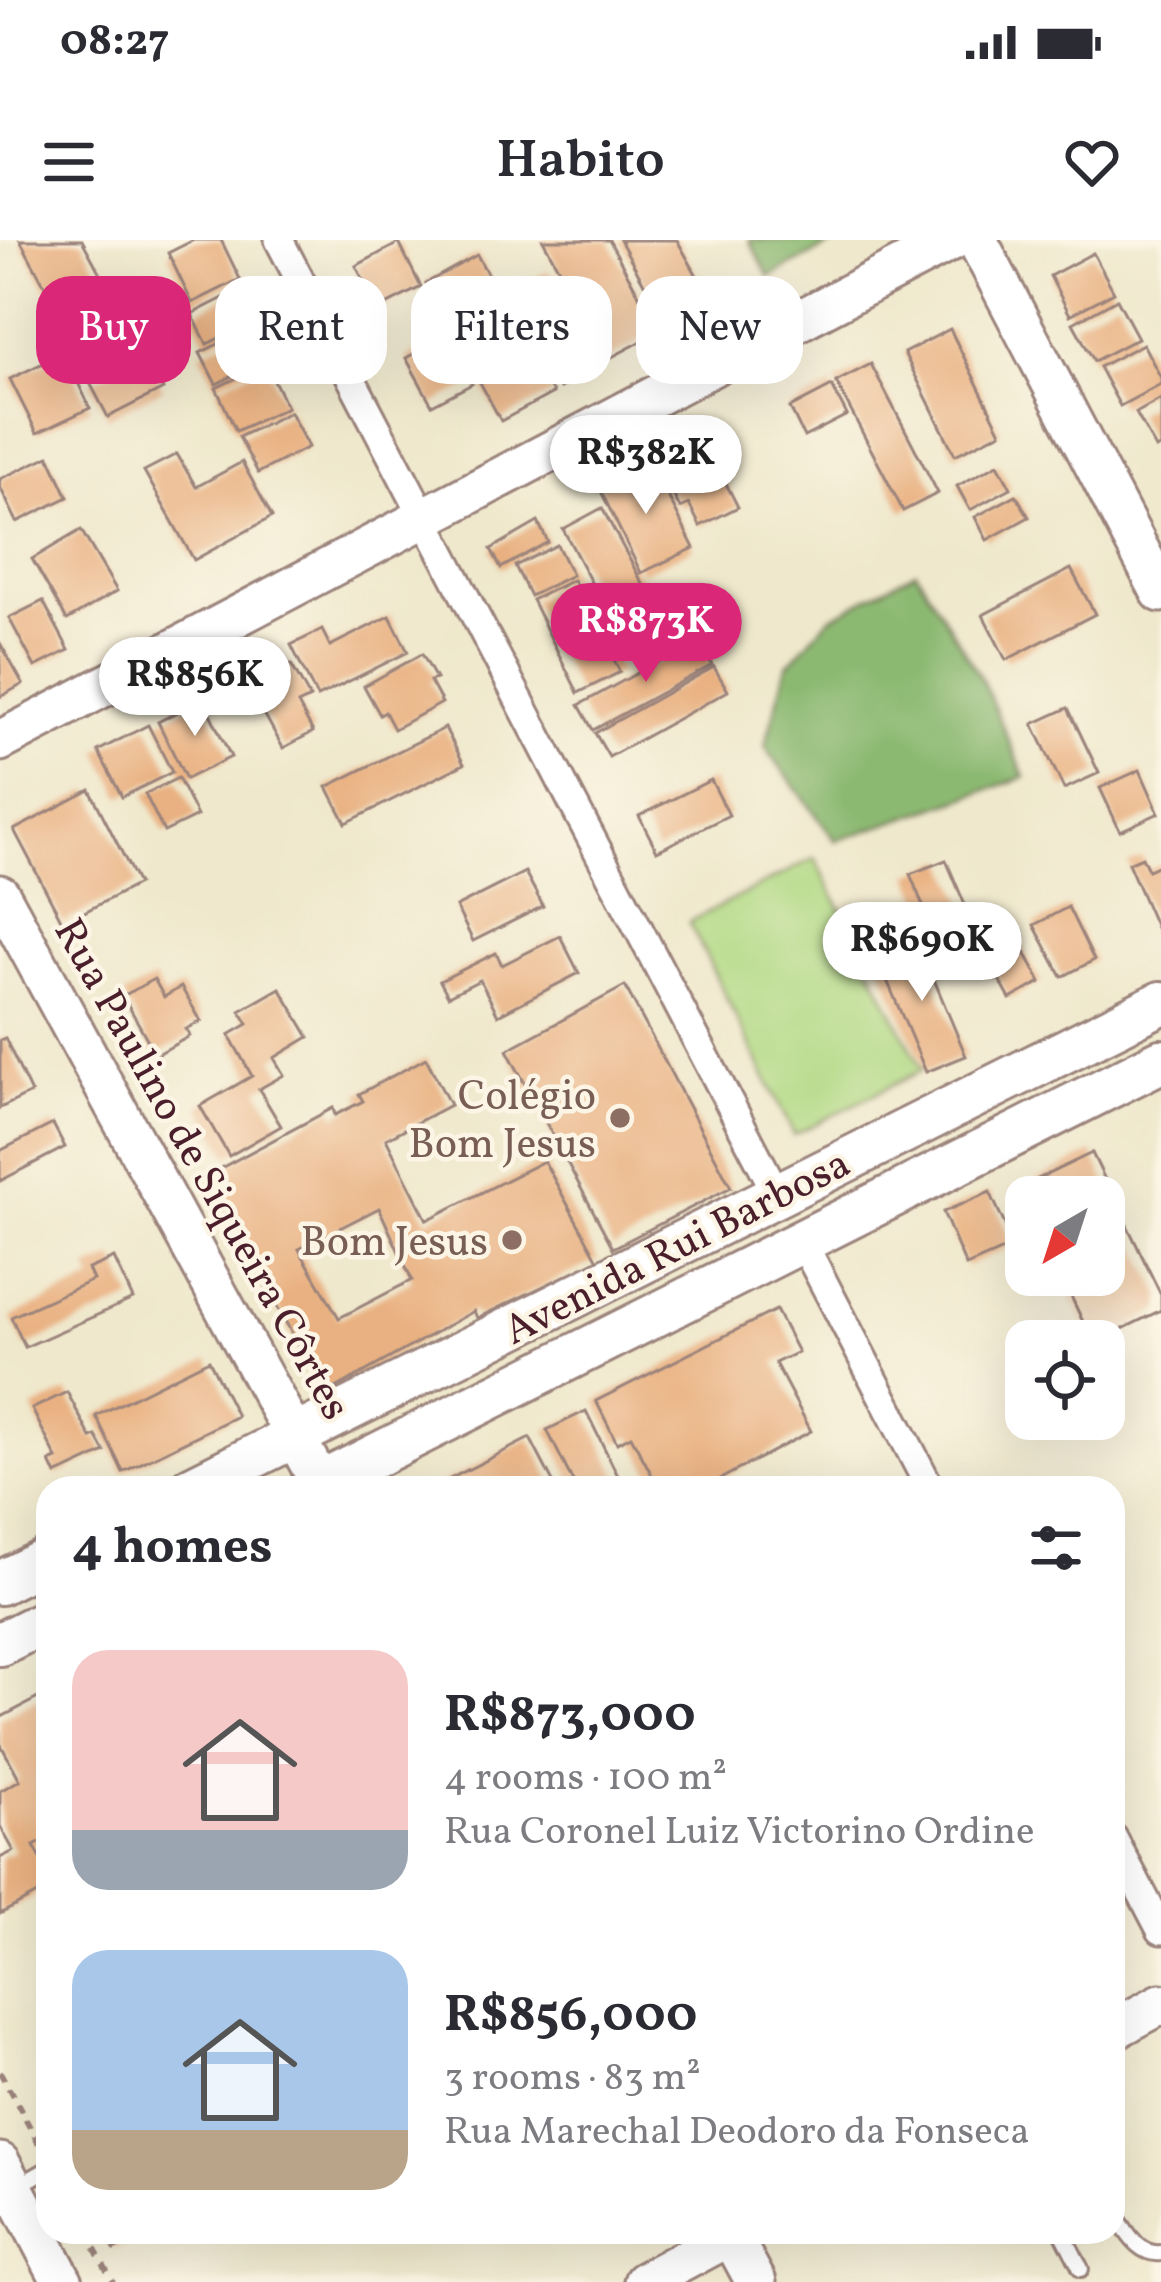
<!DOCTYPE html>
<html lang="en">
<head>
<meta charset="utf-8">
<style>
  :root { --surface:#fff; --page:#f7f7f7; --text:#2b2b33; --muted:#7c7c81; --accent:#db2777 }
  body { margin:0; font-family:Vollkorn,serif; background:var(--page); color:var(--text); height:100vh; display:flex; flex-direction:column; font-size:45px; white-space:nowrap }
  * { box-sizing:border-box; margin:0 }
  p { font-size:39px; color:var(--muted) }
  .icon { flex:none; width:66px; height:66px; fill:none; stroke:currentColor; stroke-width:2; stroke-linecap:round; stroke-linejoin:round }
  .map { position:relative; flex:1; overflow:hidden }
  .sheet { position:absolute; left:36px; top:1236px; width:1089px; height:768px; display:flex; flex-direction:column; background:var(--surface); border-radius:36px; box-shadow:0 12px 48px #0002 }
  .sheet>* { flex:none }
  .top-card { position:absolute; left:36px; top:36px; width:1089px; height:108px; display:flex; gap:24px }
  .needle { width:78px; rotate:219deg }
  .controls { position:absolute; left:1005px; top:936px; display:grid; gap:24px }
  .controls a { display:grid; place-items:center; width:120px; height:120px; border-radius:24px; background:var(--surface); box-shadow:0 12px 48px #0002; font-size:60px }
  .price { position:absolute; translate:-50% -102px; padding:0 27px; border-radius:42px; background:#fff; color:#222; font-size:39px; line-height:78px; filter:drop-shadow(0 3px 6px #0008) }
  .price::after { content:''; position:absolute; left:50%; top:72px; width:36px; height:27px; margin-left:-18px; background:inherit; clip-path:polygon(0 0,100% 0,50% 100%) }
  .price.selected { background:var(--accent); color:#fff }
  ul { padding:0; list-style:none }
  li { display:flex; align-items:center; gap:36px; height:300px; padding:0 36px }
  li span { display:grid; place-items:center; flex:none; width:336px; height:240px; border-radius:36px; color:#555 }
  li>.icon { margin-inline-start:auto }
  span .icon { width:144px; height:144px; fill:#fffc; stroke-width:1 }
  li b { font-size:51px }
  h2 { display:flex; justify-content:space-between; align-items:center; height:144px; padding:0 36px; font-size:51px }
  .pill { padding:0 42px; border-radius:36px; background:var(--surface); box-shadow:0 12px 48px #0002; font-size:42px; line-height:108px }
  .pill.selected { background:var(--accent); color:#fff }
  .status { display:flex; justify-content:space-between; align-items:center; height:84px; padding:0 60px; background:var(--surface); direction:ltr }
  .status svg { height:33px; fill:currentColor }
  header { display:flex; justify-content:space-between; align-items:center; height:156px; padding:0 36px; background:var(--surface); font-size:54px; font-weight:600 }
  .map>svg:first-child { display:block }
  .green { fill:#b1d984; stroke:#7e7c58; stroke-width:3 }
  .forest { fill:#8cb972; stroke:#6b6c4e; stroke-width:3 }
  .building { fill:#e9b181; fill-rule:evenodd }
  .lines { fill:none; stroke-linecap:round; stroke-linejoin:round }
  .lane-casing { stroke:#9c847c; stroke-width:20 }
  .street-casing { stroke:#9c847c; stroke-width:33 }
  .secondary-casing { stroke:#9c847c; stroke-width:45 }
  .primary-casing { stroke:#9c847c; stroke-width:48 }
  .path { stroke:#9c847c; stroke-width:6; stroke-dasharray:9 9; stroke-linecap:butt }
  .lane { stroke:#fff; stroke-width:14 }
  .street { stroke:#fff; stroke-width:27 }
  .secondary { stroke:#fff; stroke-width:39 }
  .primary { stroke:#fff; stroke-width:42 }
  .education-dot { fill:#8d6e63; stroke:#fcf5e5; stroke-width:4.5 }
  .labels { text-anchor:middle; stroke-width:9; stroke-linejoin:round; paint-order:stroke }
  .education-label { font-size:42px; fill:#785e54; stroke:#fcf5e5; text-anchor:end }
  .street-label { font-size:42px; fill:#4a1f2b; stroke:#fcf5e5 }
</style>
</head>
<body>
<div class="status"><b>08:27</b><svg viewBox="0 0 49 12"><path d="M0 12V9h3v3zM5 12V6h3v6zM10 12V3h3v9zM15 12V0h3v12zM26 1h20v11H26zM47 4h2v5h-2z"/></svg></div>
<header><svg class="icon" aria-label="menu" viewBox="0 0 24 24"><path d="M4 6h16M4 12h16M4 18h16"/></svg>Habito<svg class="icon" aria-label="heart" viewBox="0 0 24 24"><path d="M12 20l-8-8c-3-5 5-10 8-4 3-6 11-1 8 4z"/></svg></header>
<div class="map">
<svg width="1161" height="2042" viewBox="0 0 1161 2042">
  <rect width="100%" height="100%" fill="#fcf5e5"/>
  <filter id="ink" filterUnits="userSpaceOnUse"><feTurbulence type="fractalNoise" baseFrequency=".00833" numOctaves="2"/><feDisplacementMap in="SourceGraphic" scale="24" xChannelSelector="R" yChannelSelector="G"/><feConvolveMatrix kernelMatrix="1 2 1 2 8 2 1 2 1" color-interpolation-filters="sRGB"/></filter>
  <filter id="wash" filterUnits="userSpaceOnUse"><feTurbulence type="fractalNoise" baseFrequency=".004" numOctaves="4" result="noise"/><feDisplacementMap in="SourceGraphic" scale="48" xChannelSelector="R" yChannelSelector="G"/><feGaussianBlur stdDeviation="2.7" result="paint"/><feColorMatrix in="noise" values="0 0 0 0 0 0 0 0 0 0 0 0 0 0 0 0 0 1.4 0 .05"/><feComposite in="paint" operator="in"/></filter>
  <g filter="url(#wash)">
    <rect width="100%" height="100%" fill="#efe8cc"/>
    <path class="green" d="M 815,618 L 922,830 L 794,895 L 689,682 Z"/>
    <g class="forest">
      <path d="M 749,0 L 840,0 L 769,37 Z"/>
      <path d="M 916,331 L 983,442 L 1025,537 L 836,601 L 765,507 L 787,426 L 830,378 Z"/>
    </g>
    <g id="blocks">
      <g class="building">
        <path d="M 20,0 L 82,0 L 124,78 L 113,85 L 106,72 L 70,92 Z"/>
        <path d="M 194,0 L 221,0 L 240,39 L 192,63 L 168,13 Z"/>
        <path d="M 543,0 L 609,0 L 659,92 L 608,119 Z"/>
        <path d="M 620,0 L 677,0 L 705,50 L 661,74 Z"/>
        <path d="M 399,3 L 421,47 L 378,69 L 356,26 Z"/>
        <path d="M 1093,13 L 1114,52 L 1070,75 L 1050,36 Z"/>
        <path d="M 477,15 L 553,153 L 501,181 L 426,43 Z"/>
        <path d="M 548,31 L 600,127 L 560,148 L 508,52 Z"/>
        <path d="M 241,49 L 256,80 L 207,104 L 192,74 Z"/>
        <path d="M 1117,59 L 1138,98 L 1094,121 L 1073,83 Z"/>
        <path d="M 249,89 L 265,120 L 216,144 L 200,113 Z"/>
        <path d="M 950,89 L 1001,192 L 955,215 L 904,113 Z"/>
        <path d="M 445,96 L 472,144 L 432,165 L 406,118 Z"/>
        <path d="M 1143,104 L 1161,138 L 1161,144 L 1120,166 L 1099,127 Z"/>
        <path d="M 64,113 L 90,168 L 37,193 L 10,139 Z"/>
        <path d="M 145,115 L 163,149 L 108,177 L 90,143 Z"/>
        <path d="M 266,124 L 287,167 L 236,191 L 216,148 Z"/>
        <path d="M 871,124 L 938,253 L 903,271 L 836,142 Z"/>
        <path d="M 832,146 L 847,175 L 804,197 L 790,168 Z"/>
        <path d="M 1161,159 L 1161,206 L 1156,209 L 1136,173 Z"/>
        <path d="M 290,172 L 308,207 L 258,233 L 239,197 Z"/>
        <path d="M 709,210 L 738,267 L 700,286 L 689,264 L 680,268 L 662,233 Z"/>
        <path d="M 177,214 L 196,247 L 242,222 L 272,277 L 194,320 L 144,231 Z"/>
        <path d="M 49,216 L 68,257 L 17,282 L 0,247 L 0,239 Z"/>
        <path d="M 650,220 L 694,308 L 641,333 L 598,245 Z"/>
        <path d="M 998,224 L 1011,248 L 970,270 L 957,246 Z"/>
        <path d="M 1016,255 L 1029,277 L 987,300 L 975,277 Z"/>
        <path d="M 602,268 L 645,348 L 605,369 L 563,289 Z"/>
        <path d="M 538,282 L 548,302 L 501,328 L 491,309 Z"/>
        <path d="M 81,290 L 117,351 L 67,380 L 32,319 Z"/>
        <path d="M 557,305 L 572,335 L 530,356 L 515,326 Z"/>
        <path d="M 1071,329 L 1095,374 L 1006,420 L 983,375 Z"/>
        <path d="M 573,340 L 588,369 L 572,379 L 590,371 L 604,401 L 581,414 L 605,402 L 620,432 L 578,453 L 532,360 Z"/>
        <path d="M 43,361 L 69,410 L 35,427 L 9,378 Z"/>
        <path d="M 390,376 L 408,412 L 317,457 L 291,405 L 322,390 L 330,406 Z"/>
        <path d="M 698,400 L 712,425 L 593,490 L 579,465 Z"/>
        <path d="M 0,403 L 23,444 L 0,457 Z"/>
        <path d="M 422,414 L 436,439 L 430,441 L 442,463 L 394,489 L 385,472 L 380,475 L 364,446 Z"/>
        <path d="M 291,424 L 310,458 L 298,464 L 313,492 L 283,508 L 249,446 Z"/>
        <path d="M 714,427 L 728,451 L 609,517 L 595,493 Z"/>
        <path d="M 203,459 L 231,517 L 186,539 L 158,482 Z"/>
        <path d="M 1068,468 L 1099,533 L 1064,549 L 1033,484 Z"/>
        <path d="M 148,485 L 172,532 L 122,557 L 98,511 Z"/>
        <path d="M 445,488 L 464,524 L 346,583 L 327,547 Z"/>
        <path d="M 1140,530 L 1159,573 L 1120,591 L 1100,548 Z"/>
        <path d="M 178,538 L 197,576 L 164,592 L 145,554 Z"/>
        <path d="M 711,540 L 729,575 L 657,611 L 639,576 Z"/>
        <path d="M 90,550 L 138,644 L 63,683 L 14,590 Z"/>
        <path d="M 1142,617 L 1148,630 L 1161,624 L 1161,699 L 1128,623 Z"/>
        <path d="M 946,620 L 965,665 L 929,680 L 910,634 Z"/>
        <path d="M 525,632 L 543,666 L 473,701 L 456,667 Z"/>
        <path d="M 1068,667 L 1094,720 L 1062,737 L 1034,685 Z"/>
        <path d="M 912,687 L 966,816 L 926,832 L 881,726 L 901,718 L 892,695 Z"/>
        <path d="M 1013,690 L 1041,742 L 1010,759 L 982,708 Z"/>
        <path d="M 560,696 L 579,733 L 498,775 L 480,740 L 448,756 L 440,741 L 496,713 L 502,725 Z"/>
        <path d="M 154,739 L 164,757 L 181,747 L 201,781 L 186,789 L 190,796 L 156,815 L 123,756 Z"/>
        <path d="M 625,746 L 731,947 L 613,1008 L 507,810 Z"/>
        <path d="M 280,748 L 309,797 L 274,818 L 284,835 L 259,849 L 281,886 L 229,916 L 200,866 L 252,836 L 229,795 L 248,784 L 240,771 Z"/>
        <path d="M 5,798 L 31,853 L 0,868 L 0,800 Z"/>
        <path d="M 426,818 L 450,865 L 386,899 L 427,980 L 544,921 L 598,1020 L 477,1078 L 474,1071 L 325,1154 L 206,936 L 333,868 L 335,875 L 363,861 L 359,854 ZM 379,968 L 412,1040 L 339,1078 L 299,1009 Z"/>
        <path d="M 53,884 L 65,907 L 0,941 L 0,911 Z"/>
        <path d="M 1092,913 L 1161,1055 L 1161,1070 L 1098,1101 L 1092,1101 L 1061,1035 L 1104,1035 L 1104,957 L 1026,957 L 1026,971 L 1015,950 Z"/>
        <path d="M 990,952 L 1014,1005 L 966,1026 L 943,972 Z"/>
        <path d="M 114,1018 L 133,1059 L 25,1107 L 11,1077 L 93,1040 L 88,1029 Z"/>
        <path d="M 776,1070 L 798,1112 L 775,1123 L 811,1191 L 703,1248 L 659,1248 L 631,1196 L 617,1203 L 596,1161 Z"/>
        <path d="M 209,1120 L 237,1176 L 123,1232 L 96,1176 Z"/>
        <path d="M 67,1152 L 91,1198 L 96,1196 L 105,1212 L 56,1235 L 50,1222 L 57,1219 L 32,1169 Z"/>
        <path d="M 586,1171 L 624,1248 L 576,1248 L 547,1190 Z"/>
        <path d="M 530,1198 L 556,1248 L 432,1248 Z"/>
        <path d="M 38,1458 L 48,1476 L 48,1598 L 34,1606 L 48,1631 L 48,1648 L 0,1674 L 0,1618 L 14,1611 L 0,1586 L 0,1551 L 20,1540 L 0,1503 L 0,1478 Z"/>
        <path d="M 104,1992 L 147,1992 L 114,2010 Z"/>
      </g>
    </g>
  </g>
  <g filter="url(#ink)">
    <use href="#blocks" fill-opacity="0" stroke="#9c847c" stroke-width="3"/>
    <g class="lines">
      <defs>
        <g id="lane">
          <path d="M 18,1946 L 48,1929"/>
          <path d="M 1113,1972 C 1126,1989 1137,2016 1161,2013"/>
          <path d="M 1062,1992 L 1081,2029"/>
        </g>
        <g id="street">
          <path d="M 279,0 L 777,954"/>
          <path d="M 802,1001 L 930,1248"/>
          <path d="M 1113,1598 L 1161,1690"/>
        </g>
        <g id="secondary">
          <path d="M 977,0 L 1161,352"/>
          <path d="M 0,501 L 952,0"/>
          <path d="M 0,655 L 323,1248"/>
          <path d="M 1113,1790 L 1161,1764"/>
          <path d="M 0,1923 L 63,2042"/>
          <path d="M 729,1992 L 756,2042"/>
          <path d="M 644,2042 L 737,1992"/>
        </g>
        <g id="primary">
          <path d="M 191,1248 L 1161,763"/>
          <path d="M 311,1248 L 1161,821"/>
          <path d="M 0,1343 L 48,1319"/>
          <path d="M 0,1404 L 48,1380"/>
        </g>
      </defs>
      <use href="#lane" class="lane-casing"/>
      <use href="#street" class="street-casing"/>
      <use href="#secondary" class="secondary-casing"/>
      <use href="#primary" class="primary-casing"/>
      <g class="path">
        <path d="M 0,1832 L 41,1908"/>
        <path d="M 86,1992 L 113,2042"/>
      </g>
      <use href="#lane" class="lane"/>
      <use href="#street" class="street"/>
      <use href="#secondary" class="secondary"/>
      <use href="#primary" class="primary"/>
    </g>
  </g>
  <g class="education-dot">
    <circle cx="620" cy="878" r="12"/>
    <circle cx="512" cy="1000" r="12"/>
  </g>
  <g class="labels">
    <g class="education-label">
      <text x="596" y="869">Colégio<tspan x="596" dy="48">Bom Jesus</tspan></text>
      <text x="488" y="1015">Bom Jesus</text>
    </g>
    <g class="street-label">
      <text transform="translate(204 928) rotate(61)" y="15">Rua Paulino de Siqueira Côrtes</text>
      <text transform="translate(676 1005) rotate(-27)" y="15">Avenida Rui Barbosa</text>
    </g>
  </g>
</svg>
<div class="controls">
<a><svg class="needle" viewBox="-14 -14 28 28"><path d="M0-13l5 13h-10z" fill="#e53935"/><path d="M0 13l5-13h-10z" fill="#7c7c81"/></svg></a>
<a><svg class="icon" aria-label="locate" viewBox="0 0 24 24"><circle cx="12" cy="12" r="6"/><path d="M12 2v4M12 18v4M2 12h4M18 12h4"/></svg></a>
</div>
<b class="price" style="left:646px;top:277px">R$382K</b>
<b class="price selected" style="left:646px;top:445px">R$873K</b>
<b class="price" style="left:195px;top:499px">R$856K</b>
<b class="price" style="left:922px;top:764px">R$690K</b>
<div class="top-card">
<a class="pill selected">Buy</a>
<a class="pill">Rent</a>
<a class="pill">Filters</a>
<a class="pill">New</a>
</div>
<section class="sheet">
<h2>4 homes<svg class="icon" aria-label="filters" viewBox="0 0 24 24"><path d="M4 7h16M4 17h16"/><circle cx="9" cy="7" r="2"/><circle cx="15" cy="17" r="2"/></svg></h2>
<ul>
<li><span style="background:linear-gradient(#f6c9c9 75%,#9aa5b1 0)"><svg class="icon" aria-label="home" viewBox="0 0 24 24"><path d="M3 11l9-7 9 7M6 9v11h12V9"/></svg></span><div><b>R$873,000</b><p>4 rooms · 100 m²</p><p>Rua Coronel Luiz Victorino Ordine</p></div></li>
<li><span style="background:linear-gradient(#a9c7e8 75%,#b9a48a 0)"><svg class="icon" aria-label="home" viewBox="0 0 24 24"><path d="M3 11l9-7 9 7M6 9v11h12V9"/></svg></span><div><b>R$856,000</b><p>3 rooms · 83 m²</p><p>Rua Marechal Deodoro da Fonseca</p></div></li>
</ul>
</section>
</div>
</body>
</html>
